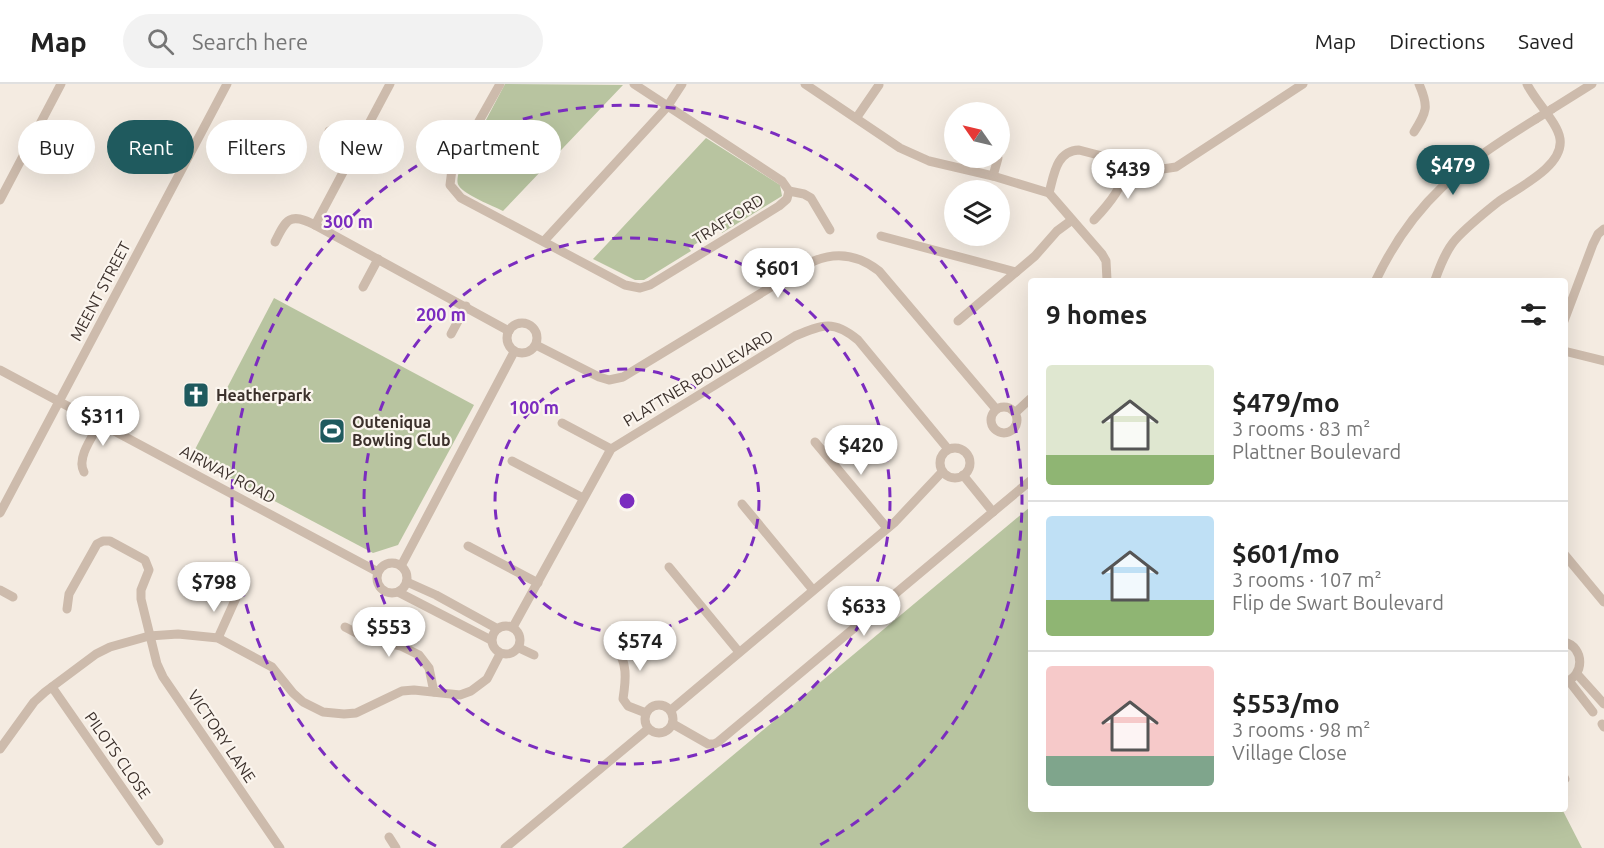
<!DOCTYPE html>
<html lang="en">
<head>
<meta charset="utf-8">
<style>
  :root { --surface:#fff; --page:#f2f2f2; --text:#222; --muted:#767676; --line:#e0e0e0; --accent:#1f5a5e }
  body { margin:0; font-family:Ubuntu,sans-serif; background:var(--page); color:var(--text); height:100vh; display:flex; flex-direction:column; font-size:22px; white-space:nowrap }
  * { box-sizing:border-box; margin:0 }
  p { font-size:20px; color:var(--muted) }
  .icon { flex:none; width:33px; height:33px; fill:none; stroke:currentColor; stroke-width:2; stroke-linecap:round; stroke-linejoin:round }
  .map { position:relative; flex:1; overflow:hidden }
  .details { position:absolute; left:1028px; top:194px; width:540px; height:534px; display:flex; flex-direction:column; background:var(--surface); border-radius:6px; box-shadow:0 6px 24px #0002 }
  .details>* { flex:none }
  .guide { position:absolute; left:18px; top:36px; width:570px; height:54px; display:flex; gap:12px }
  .needle { width:39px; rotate:304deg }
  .fabs { position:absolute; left:944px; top:18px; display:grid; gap:12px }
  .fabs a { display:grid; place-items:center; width:66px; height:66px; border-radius:50%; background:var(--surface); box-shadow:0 6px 24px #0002; font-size:30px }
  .price { position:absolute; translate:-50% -51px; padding:0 14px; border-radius:21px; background:#fff; color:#222; font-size:20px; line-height:39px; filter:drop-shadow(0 2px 3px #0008) }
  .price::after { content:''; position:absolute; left:50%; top:36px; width:18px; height:14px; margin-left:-9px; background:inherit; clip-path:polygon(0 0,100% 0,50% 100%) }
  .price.current { background:var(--accent); color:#fff }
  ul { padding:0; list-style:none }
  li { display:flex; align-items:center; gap:18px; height:150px; padding:0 18px }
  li+li { border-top:2px solid var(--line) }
  li span { display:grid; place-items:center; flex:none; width:168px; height:120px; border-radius:6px; color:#555 }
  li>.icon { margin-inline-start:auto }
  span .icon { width:72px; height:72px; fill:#fffc; stroke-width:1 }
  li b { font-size:26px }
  h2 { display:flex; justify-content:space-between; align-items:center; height:72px; padding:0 18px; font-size:26px }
  .tag { padding:0 21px; border-radius:27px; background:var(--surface); box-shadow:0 6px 24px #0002; font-size:21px; line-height:54px }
  .tag.current { background:var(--accent); color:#fff }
  header { display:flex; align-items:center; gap:36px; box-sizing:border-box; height:84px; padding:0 30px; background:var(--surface); border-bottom:2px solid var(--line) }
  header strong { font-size:28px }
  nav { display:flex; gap:33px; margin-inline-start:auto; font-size:21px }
  .search { width:420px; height:54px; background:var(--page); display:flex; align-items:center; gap:15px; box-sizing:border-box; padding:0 21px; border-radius:33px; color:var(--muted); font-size:22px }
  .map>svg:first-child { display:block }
  .green { fill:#b8c4a0 }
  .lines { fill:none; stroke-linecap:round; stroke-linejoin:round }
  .minor { stroke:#cdbbac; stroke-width:9 }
  .minor-bridge { stroke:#cdbbac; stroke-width:9 }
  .ring { fill:none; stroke:#7b2cbf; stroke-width:3; stroke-dasharray:10 8 }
  .labels { text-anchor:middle; stroke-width:4.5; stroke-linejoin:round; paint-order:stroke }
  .street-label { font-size:16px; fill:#3b302b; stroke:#fbf5ee }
  .poi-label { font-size:16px; font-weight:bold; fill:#3b302b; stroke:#fbf5ee; text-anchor:start }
  .centre { fill:#7b2cbf; stroke:#fbf5ee; stroke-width:3 }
  .ring-label { font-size:18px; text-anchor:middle; font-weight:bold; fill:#7b2cbf; stroke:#fbf5ee; stroke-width:4.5; stroke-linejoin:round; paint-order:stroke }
</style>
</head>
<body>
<header>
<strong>Map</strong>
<div class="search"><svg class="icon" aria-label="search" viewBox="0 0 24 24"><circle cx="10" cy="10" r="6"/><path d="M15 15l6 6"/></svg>Search here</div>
<nav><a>Map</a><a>Directions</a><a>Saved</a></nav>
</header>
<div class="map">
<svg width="1604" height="764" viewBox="0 0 1604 764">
  <rect width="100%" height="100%" fill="#f4ebe1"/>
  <g class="green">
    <path d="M 505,0 L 623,1 L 503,127 C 493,122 465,111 459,102 C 456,98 458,92 459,87 Z"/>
    <path d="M 706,54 L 780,101 L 782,112 L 722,149 L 720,145 L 689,164 L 691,167 L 644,196 L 635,196 L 593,175 Z"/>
    <path d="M 274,214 L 474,321 L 398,461 L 373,469 L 191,373 Z"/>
    <path d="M 1030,423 L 1030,724 L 1562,725 L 1582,764 L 622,764 Z"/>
  </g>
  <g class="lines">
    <g class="minor">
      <path d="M 390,0 L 315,141 L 509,247"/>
      <path d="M 500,0 L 452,85 L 450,101 L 461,114 L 625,201 L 640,204 L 650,201 L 779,122 L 787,115 L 789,107 L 782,97 L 634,0"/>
      <path d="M 805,0 L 900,64 L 929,77 L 993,92 L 1049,109 L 1102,170 L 1106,177 L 1107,196"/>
      <path d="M 1552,25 L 1592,0"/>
      <path d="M 857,33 L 879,1"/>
      <path d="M 329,47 L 357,61"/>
      <path d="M 1414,48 C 1427,27 1429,23 1419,0"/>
      <path d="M 999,69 L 1003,51"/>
      <path d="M 993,92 L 998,74"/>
      <path d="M 789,107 L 804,110 L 811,114 L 830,146"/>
      <path d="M 1049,109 C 1054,91 1056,67 1079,66 L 1156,86 L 1176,83 L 1303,0"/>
      <path d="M 0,116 L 61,0"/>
      <path d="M 1094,136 C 1110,119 1124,102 1127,79"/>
      <path d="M 881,152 L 1016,188"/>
      <path d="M 544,157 L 667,23 L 682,0"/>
      <path d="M 275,158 C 286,135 290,128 315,141"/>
      <path d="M 1376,196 C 1414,116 1463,80 1536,35"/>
      <path d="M 1435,196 C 1440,182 1446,166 1456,155 C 1469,141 1483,130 1498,118 C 1517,104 1564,83 1560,55 C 1558,39 1535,17 1527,0"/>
      <path d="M 363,203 L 378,175"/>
      <path d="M 958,237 L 1035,172 L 1057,147 L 1072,136"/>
      <path d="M 1564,237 L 1593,160 L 1598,150 L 1604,145"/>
      <circle cx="522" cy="254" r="15"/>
      <path d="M 451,250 L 466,222"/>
      <path d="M 536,261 L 599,293 L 609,296 L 623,293 L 814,177 C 838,167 860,172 879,187 L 996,325"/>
      <path d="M 1564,267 L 1604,277"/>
      <path d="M 0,286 L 378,488"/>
      <circle cx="1004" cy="336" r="13"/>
      <path d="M 1015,329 L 1030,315"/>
      <path d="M 562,339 L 611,365"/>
      <path d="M 815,358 L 887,444"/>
      <circle cx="955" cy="379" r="15"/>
      <path d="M 512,377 L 583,414"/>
      <path d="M 84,388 C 76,374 93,352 100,339"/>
      <path d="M 963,391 L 993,428"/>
      <path d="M 742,420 L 813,506"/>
      <path d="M 0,429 L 227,0"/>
      <path d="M 468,462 L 538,499"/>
      <path d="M 1564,470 L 1604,518"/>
      <circle cx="392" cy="494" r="15"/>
      <path d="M 401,482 L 514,268"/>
      <path d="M 669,483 L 739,568"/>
      <path d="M 407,498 L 436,511 L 496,544"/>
      <path d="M 0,506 L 13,513"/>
      <path d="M 398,508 L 491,556"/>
      <path d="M 67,525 L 69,510 L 97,460 L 103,457 L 110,457 L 145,476 L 149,486 L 141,506 L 141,515 L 157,580 L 163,593 L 280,764"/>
      <circle cx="506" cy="556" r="14"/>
      <path d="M 345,543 L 366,554 L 401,562 L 419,571 L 429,584 L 434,608"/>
      <path d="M 513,543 L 611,365 L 795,252 C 823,240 834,236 858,256 L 948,365"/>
      <path d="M 218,554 L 236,514"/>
      <path d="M 1564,558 C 1585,563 1585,593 1564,598"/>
      <path d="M 615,561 C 628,579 626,595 623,615 L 628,622 L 646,629"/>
      <path d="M 519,564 L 534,571"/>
      <path d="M 1577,590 L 1604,620"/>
      <path d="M 1569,597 L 1593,628"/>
      <path d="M 52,603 L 159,757"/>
      <circle cx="659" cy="635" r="14"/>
      <path d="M 671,626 L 895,438 L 942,388"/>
      <path d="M 673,640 L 708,660 L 714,660 L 718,658 L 1030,397"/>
      <path d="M 1602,640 L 1604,643"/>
      <path d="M 0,665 L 34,618 L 45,608 L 96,570 L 110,563 L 149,552 L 178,550 L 218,554 L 272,583 L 293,609 L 303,618 L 323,628 L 344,630 L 356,629 L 402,607 L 414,606 L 460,611 L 471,607 L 487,595 L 500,570"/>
      <path d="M 1564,693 L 1565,695"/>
      <path d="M 389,753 L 396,764"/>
      <path d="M 505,764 L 648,645"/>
    </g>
    <path class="minor-bridge" d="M 1536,35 L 1552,25"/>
  </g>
  <g class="ring">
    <circle cx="627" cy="417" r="132"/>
    <circle cx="627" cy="417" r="263"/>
    <path d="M436 762A395 395 0 1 1 818 762"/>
  </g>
  <defs>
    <symbol id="church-square" viewBox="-11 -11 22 22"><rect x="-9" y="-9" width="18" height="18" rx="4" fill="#1f5a5e" stroke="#fbf5ee"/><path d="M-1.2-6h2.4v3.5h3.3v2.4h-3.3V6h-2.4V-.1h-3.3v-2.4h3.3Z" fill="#fff"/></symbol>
    <symbol id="stadium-square" viewBox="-11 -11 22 22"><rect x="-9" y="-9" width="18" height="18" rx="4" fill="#1f5a5e" stroke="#fbf5ee"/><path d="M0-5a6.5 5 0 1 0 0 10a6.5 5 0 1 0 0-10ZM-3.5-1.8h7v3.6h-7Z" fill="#fff"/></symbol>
  </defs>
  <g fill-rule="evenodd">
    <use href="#church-square" x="181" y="296" width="30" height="30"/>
    <use href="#stadium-square" x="317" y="332" width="30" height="30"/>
  </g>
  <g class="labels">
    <g class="street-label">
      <text transform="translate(728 135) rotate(-32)" y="6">TRAFFORD</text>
      <text transform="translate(100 207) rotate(-62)" y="6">MEENT STREET</text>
      <text transform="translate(698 294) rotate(-31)" y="6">PLATTNER BOULEVARD</text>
      <text transform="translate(228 390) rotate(28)" y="6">AIRWAY ROAD</text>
      <text transform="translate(222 652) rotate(56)" y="6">VICTORY LANE</text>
      <text transform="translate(118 671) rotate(55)" y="6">PILOTS CLOSE</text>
    </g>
    <g class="poi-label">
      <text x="216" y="317">Heatherpark</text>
      <text x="352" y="344">Outeniqua<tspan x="352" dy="18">Bowling Club</tspan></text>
    </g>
  </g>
  <circle cx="627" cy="417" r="9" class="centre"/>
  <g class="ring-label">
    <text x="348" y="144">300 m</text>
    <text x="441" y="237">200 m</text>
    <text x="534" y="330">100 m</text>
  </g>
</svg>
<div class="fabs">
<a><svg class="needle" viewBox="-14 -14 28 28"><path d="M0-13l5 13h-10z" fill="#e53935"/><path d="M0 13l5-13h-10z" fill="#767676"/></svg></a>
<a><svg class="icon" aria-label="layers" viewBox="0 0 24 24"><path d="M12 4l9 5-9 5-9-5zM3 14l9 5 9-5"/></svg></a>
</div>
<b class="price current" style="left:1453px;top:112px">$479</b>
<b class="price" style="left:1128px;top:116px">$439</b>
<b class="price" style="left:778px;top:215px">$601</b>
<b class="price" style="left:103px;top:363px">$311</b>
<b class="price" style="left:861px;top:392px">$420</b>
<b class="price" style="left:214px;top:529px">$798</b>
<b class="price" style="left:864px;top:553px">$633</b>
<b class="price" style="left:389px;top:574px">$553</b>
<b class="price" style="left:640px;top:588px">$574</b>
<div class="guide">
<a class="tag">Buy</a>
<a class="tag current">Rent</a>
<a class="tag">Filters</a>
<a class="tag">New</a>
<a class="tag">Apartment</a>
</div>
<section class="details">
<h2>9 homes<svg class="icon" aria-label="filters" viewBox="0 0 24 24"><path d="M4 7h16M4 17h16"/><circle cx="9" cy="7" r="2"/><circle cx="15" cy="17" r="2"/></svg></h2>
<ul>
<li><span style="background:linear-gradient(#dfe7d0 75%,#8fb573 0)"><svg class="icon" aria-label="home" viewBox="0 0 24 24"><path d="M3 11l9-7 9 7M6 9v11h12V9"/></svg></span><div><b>$479/mo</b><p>3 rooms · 83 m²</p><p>Plattner Boulevard</p></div></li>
<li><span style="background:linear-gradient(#bfe0f5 70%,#8fb573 0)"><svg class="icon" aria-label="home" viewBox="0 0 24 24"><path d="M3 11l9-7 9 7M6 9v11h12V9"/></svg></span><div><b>$601/mo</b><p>3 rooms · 107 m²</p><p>Flip de Swart Boulevard</p></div></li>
<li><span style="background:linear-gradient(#f6c9c9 75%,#7fa58c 0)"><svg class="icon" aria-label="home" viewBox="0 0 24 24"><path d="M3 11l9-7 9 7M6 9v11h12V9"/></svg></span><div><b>$553/mo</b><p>3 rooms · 98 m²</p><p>Village Close</p></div></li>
</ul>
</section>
</div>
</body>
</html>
